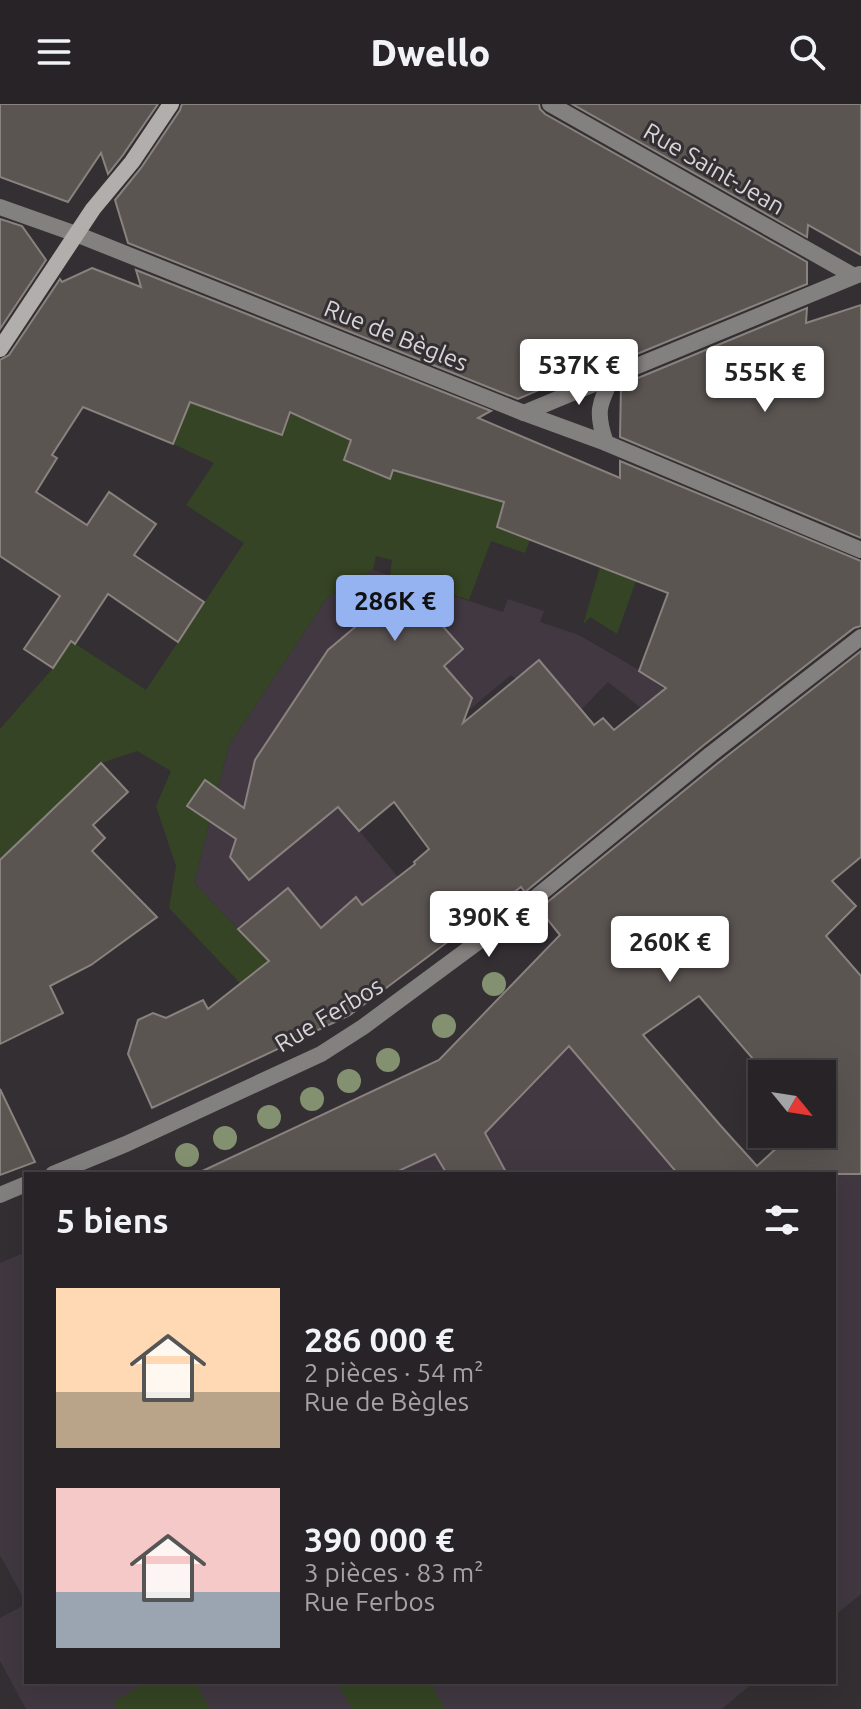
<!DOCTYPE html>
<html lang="fr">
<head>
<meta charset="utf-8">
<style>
  :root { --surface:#272326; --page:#2f2b2e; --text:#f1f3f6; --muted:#a4a4a7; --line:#434043; --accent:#95b2f1 }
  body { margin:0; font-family:Ubuntu,sans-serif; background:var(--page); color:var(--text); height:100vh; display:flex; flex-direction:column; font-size:30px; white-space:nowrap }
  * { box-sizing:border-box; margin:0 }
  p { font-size:26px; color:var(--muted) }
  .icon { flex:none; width:44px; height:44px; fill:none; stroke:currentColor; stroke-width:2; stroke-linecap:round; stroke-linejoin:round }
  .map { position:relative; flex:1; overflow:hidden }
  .sheet { position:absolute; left:24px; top:1068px; width:812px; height:512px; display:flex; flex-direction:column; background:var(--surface); border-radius:0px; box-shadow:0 8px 32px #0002,0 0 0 2px var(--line) }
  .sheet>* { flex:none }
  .needle { width:52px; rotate:120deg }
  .controls { position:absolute; left:748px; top:956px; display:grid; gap:16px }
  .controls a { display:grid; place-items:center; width:88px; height:88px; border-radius:0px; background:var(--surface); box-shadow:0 8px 32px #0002,0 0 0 2px var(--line); font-size:40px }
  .price { position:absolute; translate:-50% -68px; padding:0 18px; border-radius:8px; background:#fff; color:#222; font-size:26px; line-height:52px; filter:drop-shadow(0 2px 4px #0008) }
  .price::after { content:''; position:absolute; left:50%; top:48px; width:24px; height:18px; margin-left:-12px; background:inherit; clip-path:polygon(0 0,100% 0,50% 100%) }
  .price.current { background:var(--accent); color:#111 }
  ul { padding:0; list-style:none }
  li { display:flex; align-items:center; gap:24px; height:200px; padding:0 32px }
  li span { display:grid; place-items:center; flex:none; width:224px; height:160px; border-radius:0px; color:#555 }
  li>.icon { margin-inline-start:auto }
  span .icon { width:96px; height:96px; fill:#fffc; stroke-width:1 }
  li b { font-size:34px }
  h2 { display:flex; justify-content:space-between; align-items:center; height:96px; padding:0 32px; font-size:34px }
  header { display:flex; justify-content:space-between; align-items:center; height:104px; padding:0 32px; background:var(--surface); font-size:36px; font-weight:800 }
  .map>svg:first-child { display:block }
  .built { fill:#413841 }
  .green { fill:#354424 }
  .building { fill:#5b5552; stroke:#89827f; stroke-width:2; fill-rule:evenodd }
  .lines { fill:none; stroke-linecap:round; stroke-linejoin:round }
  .lane { stroke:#83817f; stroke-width:16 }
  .street { stroke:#83817f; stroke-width:16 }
  .secondary { stroke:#b2aeab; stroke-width:16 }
  .tree { fill:#839171 }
  .labels { text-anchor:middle; stroke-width:6; stroke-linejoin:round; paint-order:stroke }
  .street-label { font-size:24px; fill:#d8d5d8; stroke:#342f33 }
</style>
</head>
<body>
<header><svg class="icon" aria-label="menu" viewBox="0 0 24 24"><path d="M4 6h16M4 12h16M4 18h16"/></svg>Dwello<svg class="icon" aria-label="search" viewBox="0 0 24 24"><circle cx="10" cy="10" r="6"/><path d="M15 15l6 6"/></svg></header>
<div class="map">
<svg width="861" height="1605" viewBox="0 0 861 1605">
  <rect width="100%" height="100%" fill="#342f33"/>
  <g class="built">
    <path d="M 373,466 L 503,508 L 508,495 L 544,507 L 540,518 L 579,531 L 639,566 L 678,596 L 655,615 L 608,578 L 581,606 L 539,556 L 516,575 L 511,571 L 345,710 L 398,773 L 362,801 L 356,794 L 321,824 L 288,785 L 238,825 L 194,779 L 229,641 L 327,494 Z"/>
    <path d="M 560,831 L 614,896 L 764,1070 L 196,1070 L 439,956 Z"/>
    <path d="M 861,1022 L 861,1490 L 834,1512 L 834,1070 L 809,1070 Z"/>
    <path d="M 26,1148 L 26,1499 L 0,1451 L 0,1159 Z"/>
    <path d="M 26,1500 L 26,1578 L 754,1578 L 722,1605 L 26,1605 L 0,1557 L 0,1514 Z"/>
  </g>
  <g class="green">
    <path d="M 190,298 L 281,331 L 290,308 L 353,330 L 344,356 L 389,375 L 397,356 L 438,379 L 505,398 L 497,418 L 507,422 L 544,400 L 525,449 L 491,437 L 469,496 L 390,471 L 392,456 L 376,452 L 373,466 L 327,494 L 229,641 L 194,779 L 329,920 L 255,895 L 169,804 L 176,762 L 156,702 L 171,667 L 137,647 L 101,659 L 0,762 L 0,625 L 53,564 L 71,537 L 146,586 L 244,439 L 186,401 L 214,359 L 173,340 Z"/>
    <path d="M 600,463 L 636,477 L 617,530 L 590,513 L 583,521 Z"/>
    <path d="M 147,1578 L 195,1578 L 210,1605 L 117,1605 L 113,1598 Z"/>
    <path d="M 337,1578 L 430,1578 L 445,1605 L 352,1605 Z"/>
  </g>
  <g class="building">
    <path d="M 0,0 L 158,0 L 123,51 L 108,70 L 101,49 L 68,98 L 0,73 Z"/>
    <path d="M 182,0 L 539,0 L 540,5 L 545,10 L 807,158 L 807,180 L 620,257 L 620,251 L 518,295 L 128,139 L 115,96 L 141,64 L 180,6 Z"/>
    <path d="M 572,0 L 861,0 L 861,151 L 808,121 L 807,133 Z"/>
    <path d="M 0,115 L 22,122 L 46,156 L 0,225 Z"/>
    <path d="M 92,164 L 141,183 L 136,166 L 491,307 L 478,314 L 620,374 L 620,357 L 861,457 L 861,522 L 854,524 L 704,641 L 525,788 L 521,783 L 350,911 L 152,1004 L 128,950 L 138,916 L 153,909 L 166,914 L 203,896 L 208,905 L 269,857 L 238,825 L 288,784 L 321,824 L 356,793 L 362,801 L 415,760 L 414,758 L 429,745 L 394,698 L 359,727 L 338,703 L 249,776 L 230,753 L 236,735 L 187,702 L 205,676 L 244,704 L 255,656 L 328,546 L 381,501 L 440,519 L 463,545 L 444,562 L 472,594 L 463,619 L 539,556 L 594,621 L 603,614 L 614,626 L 666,584 L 639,567 L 668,489 L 497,423 L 504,398 L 393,366 L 390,375 L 344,356 L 351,336 L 290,308 L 282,331 L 190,298 L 173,340 L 83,303 L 52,351 L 57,354 L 36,388 L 87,421 L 109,388 L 156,420 L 134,451 L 204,498 L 178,538 L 108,490 L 75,540 L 71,537 L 53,564 L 24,545 L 60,492 L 0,452 L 0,256 L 9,251 L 60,175 L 62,178 Z"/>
    <path d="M 861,201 L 861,434 L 620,333 L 621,281 L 807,204 L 806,219 Z"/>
    <path d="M 861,547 L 861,753 L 832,777 L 856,802 L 826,832 L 861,872 L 861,1070 L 678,1070 L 569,942 L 485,1029 L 507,1070 L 447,1070 L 435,1050 L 392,1070 L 196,1070 L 439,956 L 560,831 L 539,805 L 718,659 ZM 699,892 L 766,970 L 822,970 L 822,1030 L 792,1030 L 757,1062 L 720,1021 L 643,931 Z"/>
    <path d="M 101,659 L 128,688 L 93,721 L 105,734 L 92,747 L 157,813 L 91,861 L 50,882 L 63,909 L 0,940 L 0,756 Z"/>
    <path d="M 0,985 L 35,1058 L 0,1071 Z"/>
  </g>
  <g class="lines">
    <path class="lane" d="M 524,309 L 613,272"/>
    <g class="street">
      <path d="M 550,0 L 854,172"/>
      <path d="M 0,103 L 76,130 L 524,309 L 606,339 L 861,446"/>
      <path d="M 606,339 C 595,308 599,300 613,272 L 860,170"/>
      <path d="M 53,1070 L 126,1040 L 321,950 L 363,923 L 513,812 L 711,650 L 861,533"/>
      <path d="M 0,1091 L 26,1080"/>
    </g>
    <path class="secondary" d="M 0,245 L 93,105 L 132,58 L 171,0"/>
  </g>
  <g class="tree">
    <circle cx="494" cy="880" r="12"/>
    <circle cx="444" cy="922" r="12"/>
    <circle cx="388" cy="956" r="12"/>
    <circle cx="349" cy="977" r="12"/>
    <circle cx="312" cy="995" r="12"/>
    <circle cx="269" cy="1013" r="12"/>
    <circle cx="225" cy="1034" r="12"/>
    <circle cx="187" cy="1051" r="12"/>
  </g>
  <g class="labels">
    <g class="street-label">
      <text transform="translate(714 65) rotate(30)" y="8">Rue Saint-Jean</text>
      <text transform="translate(396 232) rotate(22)" y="8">Rue de Bègles</text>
      <text transform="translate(329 911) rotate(-31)" y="8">Rue Ferbos</text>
    </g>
  </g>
</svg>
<div class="controls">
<a><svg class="needle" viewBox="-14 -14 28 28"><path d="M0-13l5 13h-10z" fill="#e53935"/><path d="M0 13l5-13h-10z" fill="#a4a4a7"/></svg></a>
</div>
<b class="price" style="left:579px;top:303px">537K €</b>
<b class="price" style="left:765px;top:310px">555K €</b>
<b class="price current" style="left:395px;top:539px">286K €</b>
<b class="price" style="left:489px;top:855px">390K €</b>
<b class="price" style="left:670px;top:880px">260K €</b>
<section class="sheet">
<h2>5 biens<svg class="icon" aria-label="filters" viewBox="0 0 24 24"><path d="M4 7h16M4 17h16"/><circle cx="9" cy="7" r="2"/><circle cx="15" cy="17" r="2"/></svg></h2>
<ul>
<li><span style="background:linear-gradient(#ffd9b3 65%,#b9a48a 0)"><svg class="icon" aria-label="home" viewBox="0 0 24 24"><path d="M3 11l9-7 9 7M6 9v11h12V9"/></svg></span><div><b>286 000 €</b><p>2 pièces · 54 m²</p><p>Rue de Bègles</p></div></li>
<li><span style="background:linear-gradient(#f6c9c9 65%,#9aa5b1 0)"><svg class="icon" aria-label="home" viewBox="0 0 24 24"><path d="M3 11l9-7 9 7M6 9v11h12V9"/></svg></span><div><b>390 000 €</b><p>3 pièces · 83 m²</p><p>Rue Ferbos</p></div></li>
</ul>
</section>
</div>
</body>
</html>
